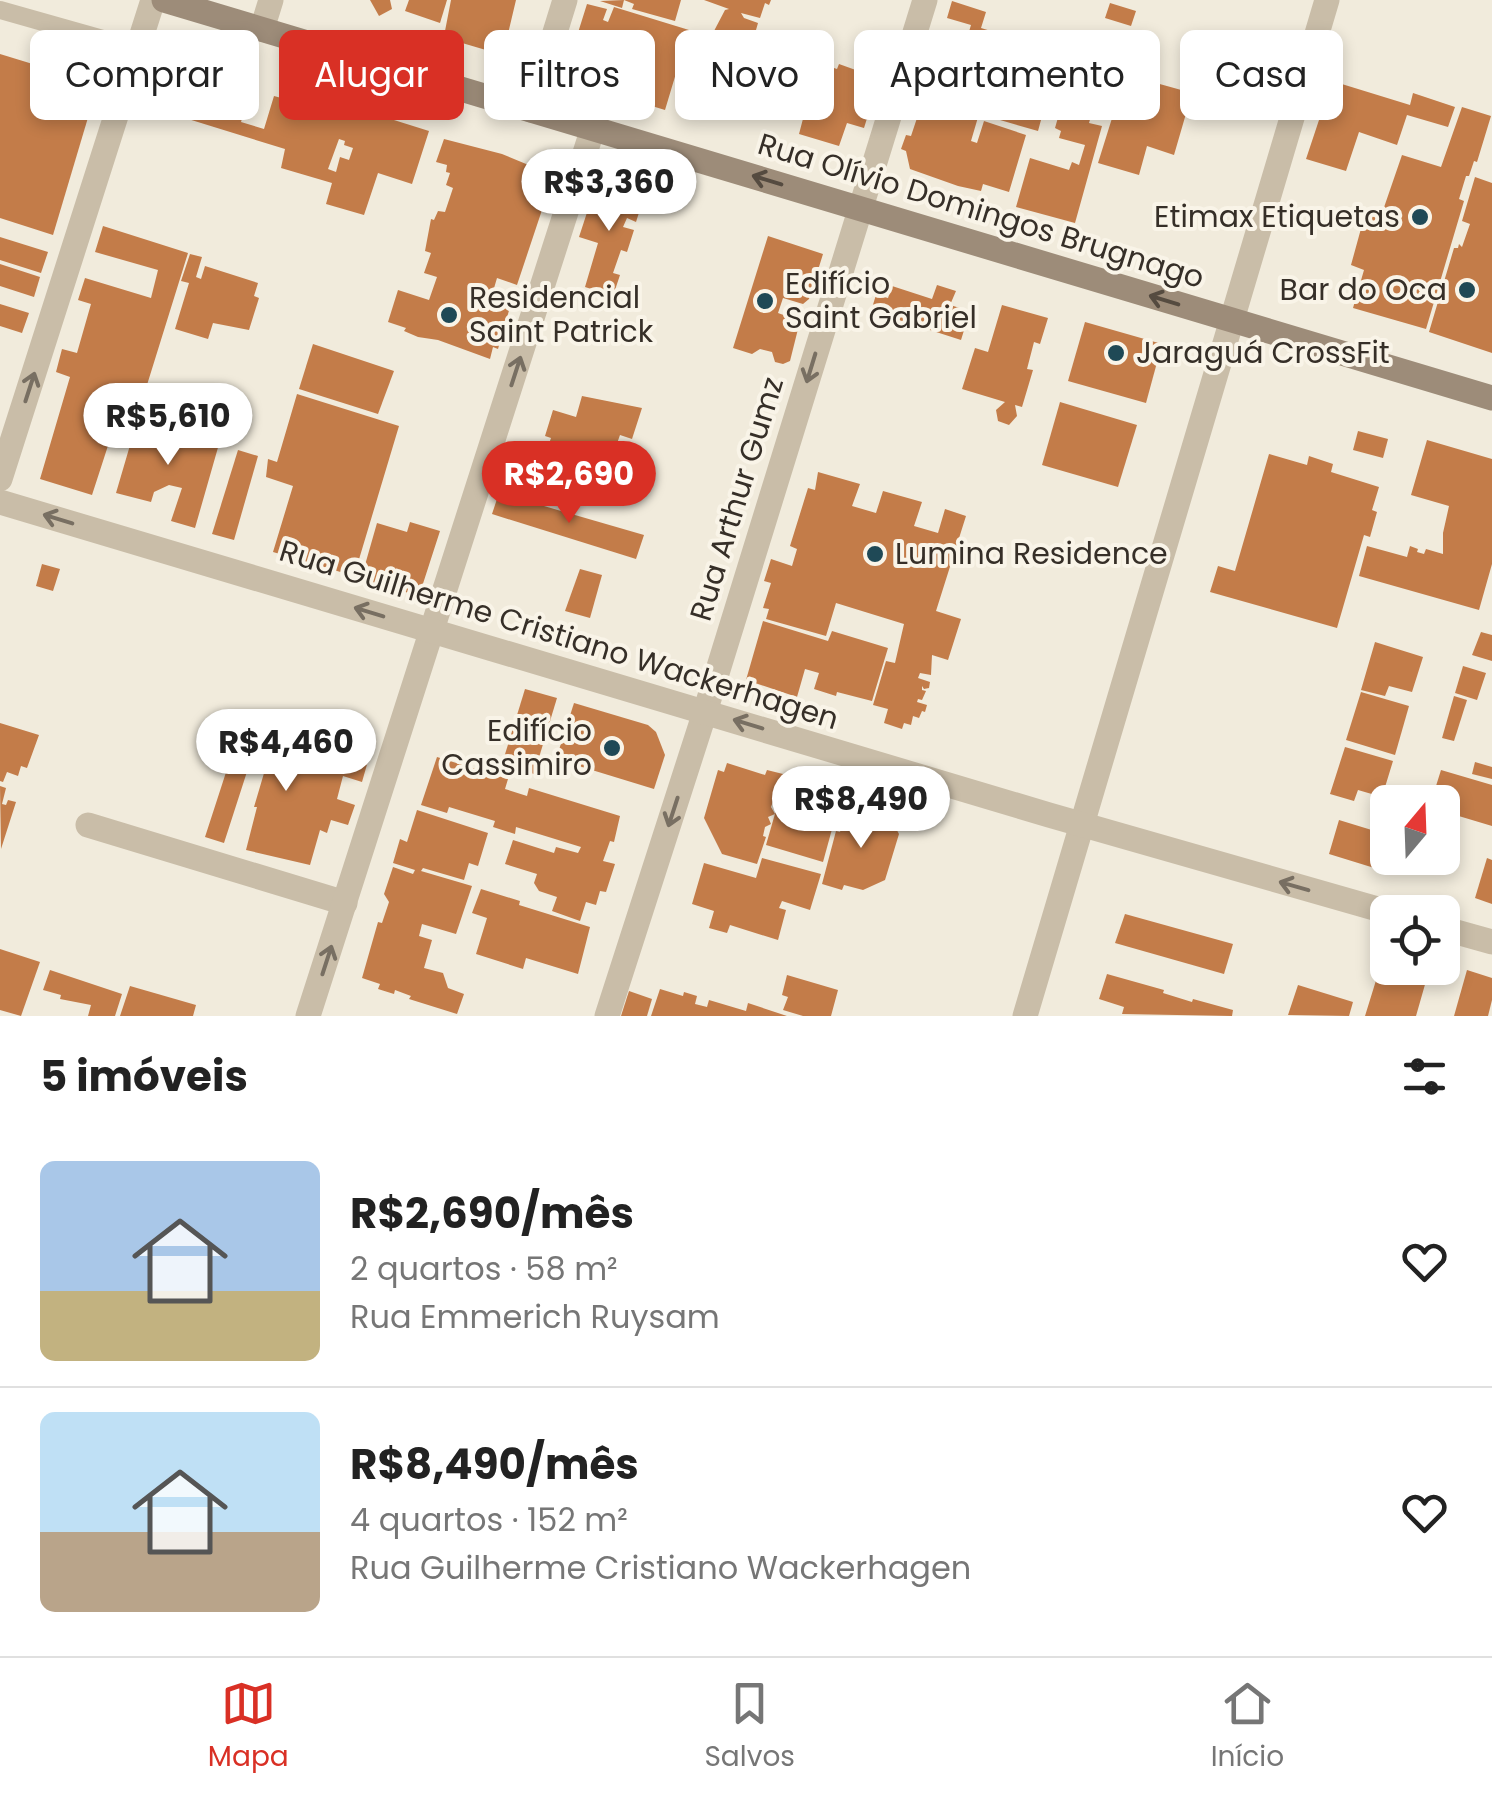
<!DOCTYPE html>
<html lang="pt">
<head>
<meta charset="utf-8">
<style>
  :root { --surface:#fff; --page:#f2f2f2; --text:#222; --muted:#767676; --line:#e0e0e0; --accent:#d93025 }
  body { margin:0; font-family:Poppins,sans-serif; background:var(--page); color:var(--text); height:100vh; display:flex; flex-direction:column; font-size:38px; white-space:nowrap }
  * { box-sizing:border-box; margin:0 }
  p { font-size:32px; color:var(--muted) }
  .icon { flex:none; width:55px; height:55px; fill:none; stroke:currentColor; stroke-width:2; stroke-linecap:round; stroke-linejoin:round }
  .map { position:relative; height:1016px; overflow:hidden }
  .sheet { display:flex; flex-direction:column; background:var(--surface); flex:1 }
  .sheet>* { flex:none }
  .banner { position:absolute; left:30px; top:30px; width:1432px; height:90px; display:flex; gap:20px }
  .needle { width:65px; rotate:19deg }
  .buttons { position:absolute; left:1370px; top:785px; display:grid; gap:20px }
  .buttons a { display:grid; place-items:center; width:90px; height:90px; border-radius:15px; background:var(--surface); box-shadow:0 5px 15px #0003; font-size:50px }
  .price { position:absolute; translate:-50% -85px; padding:0 22px; border-radius:35px; background:#fff; color:#222; font-size:32px; line-height:65px; filter:drop-shadow(0 2px 5px #0008) }
  .price::after { content:''; position:absolute; left:50%; top:60px; width:30px; height:22px; margin-left:-15px; background:inherit; clip-path:polygon(0 0,100% 0,50% 100%) }
  .price.selected { background:var(--accent); color:#fff }
  ul { padding:0; list-style:none }
  li { display:flex; align-items:center; gap:30px; height:250px; padding:0 40px }
  li+li { border-top:2px solid var(--line) }
  li span { display:grid; place-items:center; flex:none; width:280px; height:200px; border-radius:15px; color:#555 }
  li>.icon { margin-inline-start:auto }
  span .icon { width:120px; height:120px; fill:#fffc; stroke-width:1 }
  li b { font-size:42px }
  h2 { display:flex; justify-content:space-between; align-items:center; height:120px; padding:0 40px; font-size:42px }
  .chip { padding:0 35px; border-radius:15px; background:var(--surface); box-shadow:0 5px 15px #0003; font-size:35px; line-height:90px }
  .chip.selected { background:var(--accent); color:#fff }
  .tab-bar { display:flex; justify-content:space-around; align-items:center; height:140px; border-top:2px solid var(--line); background:var(--surface); font-size:28px; color:var(--muted) }
  .tab-bar a { display:grid; justify-items:center; gap:5px }
  .tab-bar .selected { color:var(--accent) }
  .map>svg:first-child { display:block }
  .building { fill:#c37c49; fill-rule:evenodd }
  .lines { fill:none; stroke-linecap:round; stroke-linejoin:round }
  .service { stroke:#c9bda8; stroke-width:18 }
  .minor { stroke:#c9bda8; stroke-width:25 }
  .tertiary { stroke:#c9bda8; stroke-width:25 }
  .secondary { stroke:#9d8c79; stroke-width:25 }
  .oneway { stroke:#554b40 }
  .oneway2 { stroke:#786f62 }
  .poi-dot { fill:#1f4956; stroke:#f9f4e8; stroke-width:4 }
  .labels { text-anchor:middle; stroke-width:8; stroke-linejoin:round; paint-order:stroke }
  .street-label { font-size:30px; fill:#362f28; stroke:#f9f4e8 }
  .poi-label { font-size:30px; fill:#362f28; stroke:#f9f4e8; text-anchor:start }
</style>
</head>
<body>
<div class="map">
<svg width="1492" height="1016" viewBox="0 0 1492 1016">
  <rect width="100%" height="100%" fill="#f1ebdc"/>
  <g class="building">
    <path d="M 370,0 L 390,0 L 392,9 L 379,16 Z"/>
    <path d="M 409,0 L 447,0 L 440,23 L 405,11 Z"/>
    <path d="M 451,0 L 516,0 L 507,38 L 501,36 L 496,53 L 452,40 L 454,34 L 445,31 Z"/>
    <path d="M 624,0 L 681,0 L 675,21 L 632,9 L 634,4 L 624,0 L 622,8 L 600,1 Z"/>
    <path d="M 704,0 L 771,0 L 769,5 L 765,3 L 760,18 L 741,13 L 744,18 L 758,23 L 756,30 L 761,32 L 751,61 L 718,55 L 714,31 L 725,10 L 729,9 Z"/>
    <path d="M 952,1 L 986,12 L 981,28 L 1060,52 L 1055,68 L 1070,61 L 1117,74 L 1104,120 L 1091,116 L 1089,123 L 1102,126 L 1075,223 L 1016,207 L 1030,158 L 1069,170 L 1072,162 L 1079,165 L 1085,145 L 1059,138 L 1061,131 L 1055,128 L 1059,114 L 1055,113 L 1063,83 L 1052,79 L 1047,94 L 964,69 L 958,56 L 964,48 L 971,25 L 947,18 Z"/>
    <path d="M 1110,3 L 1136,11 L 1131,26 L 1105,18 Z"/>
    <path d="M 587,4 L 607,9 L 603,20 L 608,22 L 614,7 L 689,30 L 665,110 L 609,93 L 612,83 L 588,77 L 598,46 L 576,39 Z"/>
    <path d="M 182,39 L 219,51 L 210,77 L 251,90 L 241,122 L 264,129 L 274,96 L 300,103 L 309,78 L 322,82 L 317,94 L 334,99 L 333,104 L 376,119 L 378,115 L 429,131 L 412,184 L 378,173 L 364,215 L 326,204 L 332,183 L 281,168 L 285,149 L 159,110 ZM 339,139 L 345,141 L 344,145 L 353,148 L 349,160 L 340,157 L 336,172 L 328,169 Z"/>
    <path d="M 53,40 L 105,57 L 98,82 L 45,66 Z"/>
    <path d="M 0,54 L 98,84 L 53,235 L 0,218 Z"/>
    <path d="M 820,54 L 832,58 L 831,67 L 837,69 L 839,64 L 864,73 L 859,91 L 874,96 L 864,128 L 847,123 L 839,146 L 799,134 Z"/>
    <path d="M 925,75 L 1044,109 L 1038,131 L 1000,120 L 1002,113 L 981,107 L 971,141 L 977,143 L 984,121 L 1026,135 L 1009,192 L 983,184 L 981,191 L 958,186 L 910,169 L 906,151 L 901,149 L 906,135 L 911,136 L 920,109 L 914,108 Z"/>
    <path d="M 1131,76 L 1192,93 L 1174,155 L 1147,146 L 1139,175 L 1098,163 L 1113,115 L 1119,117 Z"/>
    <path d="M 1332,81 L 1410,105 L 1413,93 L 1455,107 L 1448,127 L 1407,115 L 1397,145 L 1359,132 L 1346,171 L 1306,159 Z"/>
    <path d="M 746,94 L 766,100 L 763,112 L 741,106 Z"/>
    <path d="M 1462,107 L 1491,116 L 1477,162 L 1474,161 L 1469,176 L 1466,176 L 1459,199 L 1464,201 L 1426,329 L 1353,308 L 1364,270 L 1351,265 L 1365,214 L 1380,219 L 1402,155 L 1441,167 Z"/>
    <path d="M 444,139 L 502,154 L 543,171 L 551,183 L 517,285 L 497,278 L 492,295 L 481,291 L 479,298 L 510,307 L 498,349 L 493,347 L 490,359 L 438,340 L 418,337 L 404,331 L 406,328 L 388,322 L 398,290 L 429,300 L 437,277 L 424,273 L 431,253 L 425,251 L 431,219 L 434,220 L 438,211 L 445,212 L 453,188 L 446,185 L 450,173 L 446,172 L 447,165 L 436,162 Z"/>
    <path d="M 1475,177 L 1492,183 L 1492,353 L 1429,332 L 1454,248 L 1458,248 L 1459,244 L 1462,247 L 1470,224 L 1462,221 Z"/>
    <path d="M 596,185 L 623,188 L 626,194 L 643,200 L 636,222 L 627,218 L 623,227 L 634,230 L 627,252 L 621,250 L 613,273 L 620,275 L 613,296 L 585,287 L 598,243 L 579,237 Z"/>
    <path d="M 103,226 L 188,253 L 142,401 L 130,396 L 121,422 L 116,421 L 92,495 L 40,479 L 70,377 L 56,372 L 62,349 L 77,353 L 91,304 L 78,300 L 85,278 L 151,298 L 158,270 L 95,252 Z"/>
    <path d="M 768,236 L 823,254 L 809,299 L 803,304 L 783,298 L 778,313 L 800,321 L 790,361 L 783,364 L 775,362 L 772,352 L 760,349 L 752,354 L 733,348 Z"/>
    <path d="M 0,237 L 48,252 L 41,273 L 0,260 Z"/>
    <path d="M 190,254 L 202,257 L 196,277 L 201,279 L 205,266 L 258,283 L 254,296 L 259,298 L 249,330 L 213,323 L 208,339 L 175,329 L 189,283 L 181,281 Z"/>
    <path d="M 0,264 L 40,277 L 34,297 L 0,286 Z"/>
    <path d="M 937,285 L 956,291 L 950,305 L 970,311 L 961,340 L 871,311 L 876,295 L 888,298 L 892,286 L 932,299 Z"/>
    <path d="M 0,304 L 29,313 L 22,333 L 0,326 Z"/>
    <path d="M 1002,305 L 1048,318 L 1040,344 L 1034,342 L 1027,369 L 1033,370 L 1022,407 L 1015,405 L 1017,416 L 1009,425 L 998,421 L 996,410 L 1005,402 L 962,389 L 975,348 L 988,352 Z"/>
    <path d="M 1085,322 L 1162,344 L 1146,403 L 1068,381 Z"/>
    <path d="M 313,344 L 394,371 L 378,414 L 299,389 Z"/>
    <path d="M 297,394 L 399,426 L 354,576 L 273,552 L 293,486 L 266,477 L 268,459 L 277,462 Z"/>
    <path d="M 582,396 L 642,408 L 632,439 L 620,435 L 598,497 L 567,487 L 561,504 L 537,497 L 549,463 L 543,461 L 551,438 L 545,436 L 553,410 L 576,417 Z"/>
    <path d="M 1060,402 L 1137,425 L 1118,487 L 1042,465 Z"/>
    <path d="M 138,418 L 219,444 L 195,528 L 171,521 L 182,488 L 169,485 L 154,492 L 151,502 L 116,493 Z"/>
    <path d="M 1358,431 L 1388,439 L 1383,458 L 1353,450 Z"/>
    <path d="M 1427,440 L 1492,459 L 1492,564 L 1479,610 L 1359,576 L 1367,546 L 1407,557 L 1410,546 L 1418,549 L 1417,552 L 1424,554 L 1426,549 L 1443,554 L 1443,533 L 1449,506 L 1411,495 Z"/>
    <path d="M 238,450 L 258,456 L 234,540 L 212,534 Z"/>
    <path d="M 1269,454 L 1307,465 L 1309,456 L 1333,464 L 1331,472 L 1379,487 L 1372,510 L 1377,512 L 1370,537 L 1364,535 L 1337,628 L 1210,592 L 1218,566 L 1235,571 Z"/>
    <path d="M 818,472 L 860,484 L 852,506 L 876,513 L 883,491 L 922,502 L 914,526 L 938,533 L 945,509 L 966,516 L 936,611 L 961,619 L 948,660 L 932,655 L 931,675 L 920,673 L 918,678 L 930,682 L 929,688 L 924,689 L 922,686 L 922,690 L 926,691 L 922,700 L 918,699 L 917,702 L 927,705 L 925,712 L 922,711 L 919,718 L 913,716 L 911,725 L 904,723 L 902,729 L 884,723 L 888,709 L 873,705 L 886,661 L 895,663 L 904,624 L 836,603 L 826,636 L 766,619 L 769,609 L 763,608 L 771,583 L 764,581 L 771,559 L 792,566 L 797,549 L 790,546 L 808,488 L 815,490 Z"/>
    <path d="M 499,493 L 644,535 L 636,559 L 492,514 Z"/>
    <path d="M 410,522 L 440,531 L 419,596 L 361,579 L 377,523 L 407,532 Z"/>
    <path d="M 42,564 L 60,569 L 53,591 L 36,586 Z"/>
    <path d="M 580,569 L 602,575 L 590,618 L 565,611 Z"/>
    <path d="M 763,621 L 828,641 L 832,631 L 888,648 L 872,701 L 837,692 L 836,696 L 814,689 L 819,673 L 805,669 L 797,697 L 746,680 Z"/>
    <path d="M 1481,632 L 1492,635 L 1492,661 L 1472,655 Z"/>
    <path d="M 1375,642 L 1423,657 L 1412,692 L 1389,686 L 1385,696 L 1361,690 Z"/>
    <path d="M 1463,666 L 1486,673 L 1477,700 L 1455,693 Z"/>
    <path d="M 525,689 L 557,698 L 534,774 L 502,764 Z"/>
    <path d="M 1361,692 L 1409,706 L 1395,755 L 1346,740 Z"/>
    <path d="M 1454,696 L 1467,700 L 1454,741 L 1442,738 Z"/>
    <path d="M 574,703 L 648,725 L 656,732 L 665,755 L 654,789 L 556,759 Z"/>
    <path d="M 0,723 L 39,735 L 27,768 L 21,766 L 18,776 L 7,772 L 3,782 L 0,781 Z"/>
    <path d="M 242,723 L 368,761 L 362,782 L 343,776 L 337,799 L 355,805 L 348,825 L 331,820 L 327,833 L 320,830 L 310,865 L 246,850 L 257,807 L 254,807 L 267,763 L 269,764 L 273,755 L 254,750 L 224,843 L 205,837 Z"/>
    <path d="M 1345,747 L 1393,761 L 1382,797 L 1358,790 L 1354,801 L 1330,794 Z"/>
    <path d="M 437,757 L 508,779 L 505,789 L 527,796 L 529,788 L 620,816 L 614,842 L 610,841 L 603,861 L 615,864 L 606,892 L 600,891 L 596,905 L 586,902 L 580,921 L 552,911 L 557,897 L 539,891 L 534,883 L 537,874 L 505,864 L 513,840 L 554,853 L 556,847 L 578,853 L 581,847 L 516,827 L 515,834 L 493,827 L 495,821 L 449,807 L 447,813 L 421,805 Z"/>
    <path d="M 1475,762 L 1492,767 L 1492,779 L 1472,774 Z"/>
    <path d="M 727,763 L 765,775 L 767,770 L 783,774 L 771,807 L 775,814 L 768,817 L 771,824 L 765,827 L 763,836 L 766,837 L 757,864 L 722,854 L 704,818 L 718,770 L 724,772 Z"/>
    <path d="M 1441,770 L 1492,785 L 1492,826 L 1442,811 L 1442,802 L 1431,802 Z"/>
    <path d="M 785,779 L 840,800 L 823,862 L 766,845 Z"/>
    <path d="M 0,786 L 6,788 L 2,804 L 6,805 L 8,800 L 16,802 L 1,849 Z"/>
    <path d="M 847,808 L 876,817 L 886,810 L 899,834 L 885,880 L 863,890 L 844,885 L 842,890 L 822,884 L 836,831 L 840,832 Z"/>
    <path d="M 417,810 L 488,833 L 478,866 L 469,863 L 464,880 L 423,868 L 421,871 L 472,886 L 456,934 L 422,924 L 419,936 L 432,940 L 424,968 L 443,973 L 448,988 L 464,994 L 457,1014 L 409,999 L 411,996 L 395,990 L 394,994 L 378,989 L 380,984 L 362,978 L 378,922 L 382,923 L 389,902 L 384,894 L 393,867 L 413,874 L 415,870 L 393,863 L 400,839 L 407,842 Z"/>
    <path d="M 1339,820 L 1388,835 L 1388,858 L 1403,858 L 1397,875 L 1329,854 Z"/>
    <path d="M 762,858 L 821,874 L 810,910 L 782,901 L 779,908 L 786,910 L 778,940 L 730,925 L 727,933 L 709,928 L 714,911 L 692,904 L 704,863 L 756,878 Z"/>
    <path d="M 1487,858 L 1492,860 L 1492,904 L 1475,898 Z"/>
    <path d="M 481,889 L 520,901 L 519,905 L 590,927 L 578,974 L 526,958 L 523,969 L 476,954 L 487,918 L 472,913 Z"/>
    <path d="M 1125,914 L 1233,944 L 1224,974 L 1115,943 Z"/>
    <path d="M 0,949 L 40,962 L 21,1016 L 0,1010 Z"/>
    <path d="M 1382,961 L 1388,962 L 1388,968 L 1405,968 L 1428,974 L 1416,1016 L 1365,1016 Z"/>
    <path d="M 50,970 L 122,994 L 115,1016 L 88,1016 L 91,1005 L 60,999 L 61,995 L 43,990 Z"/>
    <path d="M 1467,970 L 1492,978 L 1492,1000 L 1488,1016 L 1454,1016 Z"/>
    <path d="M 1107,974 L 1164,990 L 1163,993 L 1192,1002 L 1193,999 L 1233,1010 L 1232,1016 L 1122,1014 L 1124,1007 L 1099,999 Z"/>
    <path d="M 787,975 L 838,990 L 831,1016 L 803,1016 L 783,1010 L 788,997 L 782,995 Z"/>
    <path d="M 1298,985 L 1353,1002 L 1349,1016 L 1288,1015 Z"/>
    <path d="M 130,986 L 196,1005 L 193,1016 L 120,1016 Z"/>
    <path d="M 660,989 L 683,996 L 684,992 L 697,996 L 695,1004 L 707,1007 L 709,1000 L 746,1011 L 748,1003 L 787,1016 L 651,1016 Z"/>
    <path d="M 629,991 L 652,999 L 647,1016 L 621,1016 Z"/>
  </g>
  <g class="lines">
    <path class="service" d="M 0,10 L 138,49"/>
    <g class="minor">
      <path d="M 262,29 L 271,0"/>
      <path d="M 531,110 L 565,0"/>
      <path d="M 0,479 L 153,0"/>
      <path d="M 88,825 L 345,903"/>
      <path d="M 308,1016 L 593,128"/>
      <path d="M 607,1016 L 705,712 L 925,0"/>
      <path d="M 1025,1016 L 1327,0"/>
    </g>
    <g class="tertiary">
      <path d="M 0,502 L 1049,815 L 1388,912"/>
      <path d="M 1442,928 L 1492,942"/>
    </g>
    <path class="secondary" d="M 164,0 L 1492,398"/>
  </g>
  <defs><path id="oneway-shaft" d="M-6 0H5M1.5-3L5.5 0L1.5 3" fill="none" stroke-width="1.6" stroke-linecap="round" stroke-linejoin="round" transform="scale(2.5)"/></defs>
  <g class="oneway">
    <use href="#oneway-shaft" transform="translate(767 180) rotate(-163)"/>
    <use href="#oneway-shaft" transform="translate(1164 300) rotate(-163)"/>
  </g>
  <g class="oneway2">
    <use href="#oneway-shaft" transform="translate(811 368) rotate(107)"/>
    <use href="#oneway-shaft" transform="translate(516 371) rotate(-72)"/>
    <use href="#oneway-shaft" transform="translate(30 387) rotate(-72)"/>
    <use href="#oneway-shaft" transform="translate(58 519) rotate(-163)"/>
    <use href="#oneway-shaft" transform="translate(369 612) rotate(-163)"/>
    <use href="#oneway-shaft" transform="translate(748 724) rotate(-163)"/>
    <use href="#oneway-shaft" transform="translate(673 812) rotate(108)"/>
    <use href="#oneway-shaft" transform="translate(1294 886) rotate(-164)"/>
    <use href="#oneway-shaft" transform="translate(327 960) rotate(-72)"/>
  </g>
  <g class="poi-dot">
    <circle cx="1420" cy="217" r="10"/>
    <circle cx="1467" cy="290" r="10"/>
    <circle cx="765" cy="301" r="10"/>
    <circle cx="449" cy="315" r="10"/>
    <circle cx="1116" cy="353" r="10"/>
    <circle cx="875" cy="554" r="10"/>
    <circle cx="612" cy="748" r="10"/>
  </g>
  <g class="labels">
    <g class="street-label">
      <text transform="translate(981 211) rotate(17)" y="10">Rua Olívio Domingos Brugnago</text>
      <text transform="translate(737 499) rotate(-73)" y="10">Rua Arthur Gumz</text>
      <text transform="translate(559 635) rotate(17)" y="10">Rua Guilherme Cristiano Wackerhagen</text>
    </g>
    <g class="poi-label">
      <text x="1400" y="227" text-anchor="end">Etimax Etiquetas</text>
      <text x="785" y="294">Edifício<tspan x="785" dy="34">Saint Gabriel</tspan></text>
      <text x="1447" y="300" text-anchor="end">Bar do Oca</text>
      <text x="469" y="308">Residencial<tspan x="469" dy="34">Saint Patrick</tspan></text>
      <text x="1136" y="363">Jaraguá CrossFit</text>
      <text x="895" y="564">Lumina Residence</text>
      <text x="592" y="741" text-anchor="end">Edifício<tspan x="592" dy="34">Cassimiro</tspan></text>
    </g>
  </g>
</svg>
<div class="buttons">
<a><svg class="needle" viewBox="-14 -14 28 28"><path d="M0-13l5 13h-10z" fill="#e53935"/><path d="M0 13l5-13h-10z" fill="#767676"/></svg></a>
<a><svg class="icon" aria-label="locate" viewBox="0 0 24 24"><circle cx="12" cy="12" r="6"/><path d="M12 2v4M12 18v4M2 12h4M18 12h4"/></svg></a>
</div>
<b class="price" style="left:609px;top:234px">R$3,360</b>
<b class="price" style="left:168px;top:468px">R$5,610</b>
<b class="price selected" style="left:569px;top:526px">R$2,690</b>
<b class="price" style="left:286px;top:794px">R$4,460</b>
<b class="price" style="left:861px;top:851px">R$8,490</b>
<div class="banner">
<a class="chip">Comprar</a>
<a class="chip selected">Alugar</a>
<a class="chip">Filtros</a>
<a class="chip">Novo</a>
<a class="chip">Apartamento</a>
<a class="chip">Casa</a>
</div>
</div>
<section class="sheet">
<h2>5 imóveis<svg class="icon" aria-label="filters" viewBox="0 0 24 24"><path d="M4 7h16M4 17h16"/><circle cx="9" cy="7" r="2"/><circle cx="15" cy="17" r="2"/></svg></h2>
<ul>
<li><span style="background:linear-gradient(#a9c7e8 65%,#c2b280 0)"><svg class="icon" aria-label="home" viewBox="0 0 24 24"><path d="M3 11l9-7 9 7M6 9v11h12V9"/></svg></span><div><b>R$2,690/mês</b><p>2 quartos · 58 m²</p><p>Rua Emmerich Ruysam</p></div><svg class="icon" aria-label="heart" viewBox="0 0 24 24"><path d="M12 20l-8-8c-3-5 5-10 8-4 3-6 11-1 8 4z"/></svg></li>
<li><span style="background:linear-gradient(#bfe0f5 60%,#b9a48a 0)"><svg class="icon" aria-label="home" viewBox="0 0 24 24"><path d="M3 11l9-7 9 7M6 9v11h12V9"/></svg></span><div><b>R$8,490/mês</b><p>4 quartos · 152 m²</p><p>Rua Guilherme Cristiano Wackerhagen</p></div><svg class="icon" aria-label="heart" viewBox="0 0 24 24"><path d="M12 20l-8-8c-3-5 5-10 8-4 3-6 11-1 8 4z"/></svg></li>
</ul>
</section>
<nav class="tab-bar">
<a class="selected"><svg class="icon" aria-label="map" viewBox="0 0 24 24"><path d="M3 6l6-2 6 2 6-2v14l-6 2-6-2-6 2zM9 4v14M15 6v14"/></svg>Mapa</a>
<a><svg class="icon" aria-label="saved" viewBox="0 0 24 24"><path d="M7 4h10v16l-5-4-5 4z"/></svg>Salvos</a>
<a><svg class="icon" aria-label="home" viewBox="0 0 24 24"><path d="M3 11l9-7 9 7M6 9v11h12V9"/></svg>Início</a>
</nav>
</body>
</html>
